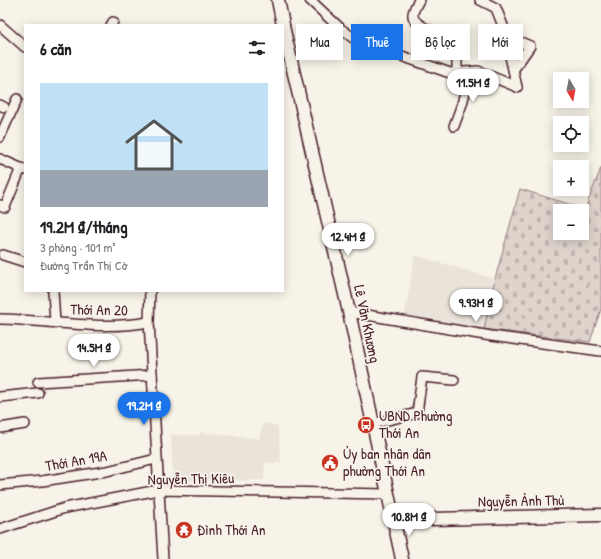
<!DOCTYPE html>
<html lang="vi">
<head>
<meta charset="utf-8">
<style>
  :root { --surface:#fff; --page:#f6f6f6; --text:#202124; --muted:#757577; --line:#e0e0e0; --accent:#1a73e8 }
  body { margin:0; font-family:"Patrick Hand",sans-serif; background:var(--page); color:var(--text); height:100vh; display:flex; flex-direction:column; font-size:15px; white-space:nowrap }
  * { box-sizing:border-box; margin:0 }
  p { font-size:13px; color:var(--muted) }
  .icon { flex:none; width:22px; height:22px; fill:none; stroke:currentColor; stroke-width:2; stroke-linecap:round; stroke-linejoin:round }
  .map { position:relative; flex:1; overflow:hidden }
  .panel { position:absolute; left:24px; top:24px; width:260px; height:268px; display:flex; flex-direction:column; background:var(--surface); border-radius:0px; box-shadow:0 2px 10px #0003 }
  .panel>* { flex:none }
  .top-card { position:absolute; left:296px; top:24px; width:245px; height:36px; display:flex; gap:8px }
  .needle { width:26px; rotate:170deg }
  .buttons { position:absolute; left:553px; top:72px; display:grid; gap:8px }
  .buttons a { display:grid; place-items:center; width:36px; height:36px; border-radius:0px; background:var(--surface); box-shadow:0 2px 10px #0003; font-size:20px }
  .price { position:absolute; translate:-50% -34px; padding:0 9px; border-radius:14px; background:#fff; color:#222; font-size:13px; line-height:26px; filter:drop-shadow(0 1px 2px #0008) }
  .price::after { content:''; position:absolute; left:50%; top:24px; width:12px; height:9px; margin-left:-6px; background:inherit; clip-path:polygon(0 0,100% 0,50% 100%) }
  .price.current { background:var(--accent); color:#fff }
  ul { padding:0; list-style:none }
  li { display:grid; align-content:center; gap:8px; height:212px; padding:0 16px }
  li+li { border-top:1px solid var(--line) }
  li span { display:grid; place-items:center; height:124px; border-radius:0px; color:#555 }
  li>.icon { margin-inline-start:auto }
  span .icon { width:72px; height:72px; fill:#fffc; stroke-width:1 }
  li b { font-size:17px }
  h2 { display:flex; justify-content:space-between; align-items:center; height:48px; padding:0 16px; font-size:17px }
  .chip { padding:0 14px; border-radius:0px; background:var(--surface); box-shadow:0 2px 10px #0003; font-size:14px; line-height:36px }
  .chip.current { background:var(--accent); color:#fff }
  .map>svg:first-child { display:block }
  .built { fill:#eae3da }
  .cemetery { fill:url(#cemetery-stones); stroke:#947a7c; fill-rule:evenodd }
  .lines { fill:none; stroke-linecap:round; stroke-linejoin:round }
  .minor-casing { stroke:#4a1f2b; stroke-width:12 }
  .major-casing { stroke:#4a1f2b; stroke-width:15 }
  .minor { stroke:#f7f3e8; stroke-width:9 }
  .major { stroke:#f7f3e8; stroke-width:12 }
  .labels { text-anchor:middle; stroke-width:3.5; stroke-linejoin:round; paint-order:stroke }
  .street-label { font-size:15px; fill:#4a1f2b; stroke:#f7f3e8 }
  .poi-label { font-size:15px; fill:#4a1f2b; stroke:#f7f3e8; text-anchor:start }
</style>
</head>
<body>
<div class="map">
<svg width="601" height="559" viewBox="0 0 601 559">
  <defs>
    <pattern id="cemetery-stones" width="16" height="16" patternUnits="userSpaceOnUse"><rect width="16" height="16" fill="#ded4cc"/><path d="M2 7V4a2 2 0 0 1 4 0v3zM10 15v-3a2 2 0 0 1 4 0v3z" fill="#c0b6af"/></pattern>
  </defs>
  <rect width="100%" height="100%" fill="#f7f3e8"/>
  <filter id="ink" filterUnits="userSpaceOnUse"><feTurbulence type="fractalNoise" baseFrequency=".025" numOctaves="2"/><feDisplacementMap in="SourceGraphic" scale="8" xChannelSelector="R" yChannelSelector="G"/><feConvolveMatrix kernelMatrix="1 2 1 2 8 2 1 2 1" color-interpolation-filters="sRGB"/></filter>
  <g filter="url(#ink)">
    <g class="built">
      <path d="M 415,255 L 495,279 L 484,329 L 434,320 L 429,322 L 404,318 Z"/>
      <path d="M 263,423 L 278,426 L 281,463 L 265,463 L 264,480 L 177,481 L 173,478 L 171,435 L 200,435 L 200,432 L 259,439 Z"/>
    </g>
    <path class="cemetery" d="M 601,168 L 601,309 L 590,342 L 484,329 L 495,279 L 520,189 L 585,209 ZM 560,211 L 582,211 L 582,233 L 560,233 Z"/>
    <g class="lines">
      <defs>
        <g id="minor">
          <path d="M 310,0 L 341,29 L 356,40 L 450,73 L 478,71 L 517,87"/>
          <path d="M 419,0 C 417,4 413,10 413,14 C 411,27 442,33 450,40 C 458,48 457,63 457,73"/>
          <path d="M 480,0 L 496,8 L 503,26 L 517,87"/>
          <path d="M 0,25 L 25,47"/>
          <path d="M 111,25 L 113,22"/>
          <path d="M 506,36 L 530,46 L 514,69"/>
          <path d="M 0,105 L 4,107"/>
          <path d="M 454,126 L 462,104 L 470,72"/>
          <path d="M 0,137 L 17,99"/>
          <path d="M 0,159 L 25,170"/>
          <path d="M 0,205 L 5,207 L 21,168"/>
          <path d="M 3,255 L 25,262"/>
          <path d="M 53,291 L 55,322"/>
          <path d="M 150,291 L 149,322 L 163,559"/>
          <path d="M 349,312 L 491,336 L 601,351"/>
          <path d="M 0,319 C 50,320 100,331 149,322"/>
          <path d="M 38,382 L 152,375"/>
          <path d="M 0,397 L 38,393"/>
          <path d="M 372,424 L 417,413 L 422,377 L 454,380"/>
          <path d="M 0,428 L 25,424"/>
          <path d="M 0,485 L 42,481 L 107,471 L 156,459"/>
          <path d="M 0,529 L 65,508 L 158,490 L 387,494"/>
        </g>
        <g id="major">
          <path d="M 278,0 L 283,25"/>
          <path d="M 283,26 L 349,312 L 402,559"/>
          <path d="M 393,520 L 601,515"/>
        </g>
      </defs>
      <use href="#minor" class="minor-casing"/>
      <use href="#major" class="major-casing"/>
      <use href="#minor" class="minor"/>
      <use href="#major" class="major"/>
    </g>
  </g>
  <defs>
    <symbol id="bus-disc" viewBox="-11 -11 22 22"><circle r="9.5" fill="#c8321e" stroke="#f7f3e8"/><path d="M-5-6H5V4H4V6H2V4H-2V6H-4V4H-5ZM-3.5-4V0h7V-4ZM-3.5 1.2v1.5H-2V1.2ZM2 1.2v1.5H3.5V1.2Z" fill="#fff"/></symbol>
    <symbol id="civic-disc" viewBox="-11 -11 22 22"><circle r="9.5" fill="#c8321e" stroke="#f7f3e8"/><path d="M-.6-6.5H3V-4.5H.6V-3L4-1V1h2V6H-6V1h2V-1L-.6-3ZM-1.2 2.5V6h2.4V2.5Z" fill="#fff"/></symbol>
    <symbol id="temple-disc" viewBox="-11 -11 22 22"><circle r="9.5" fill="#c8321e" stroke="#f7f3e8"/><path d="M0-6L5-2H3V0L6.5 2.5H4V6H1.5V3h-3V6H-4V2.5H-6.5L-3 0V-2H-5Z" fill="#fff"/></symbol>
  </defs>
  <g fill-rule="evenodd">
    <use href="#bus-disc" x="356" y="415" width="20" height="20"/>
    <use href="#civic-disc" x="320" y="453" width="20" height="20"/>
    <use href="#temple-disc" x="174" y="520" width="20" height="20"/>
  </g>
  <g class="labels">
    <g class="street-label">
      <text transform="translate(99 310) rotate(1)" y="5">Thới An 20</text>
      <text transform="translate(367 324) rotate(78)" y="5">Lê Văn Khương</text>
      <text transform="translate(76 461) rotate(-10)" y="5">Thới An 19A</text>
      <text transform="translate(191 479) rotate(-1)" y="5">Nguyễn Thị Kiêu</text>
      <text transform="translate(521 501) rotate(-1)" y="5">Nguyễn Ảnh Thủ</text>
    </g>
    <g class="poi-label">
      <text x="379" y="421">UBND Phường<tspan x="379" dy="17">Thới An</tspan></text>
      <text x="343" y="459">Ủy ban nhân dân<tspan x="343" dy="17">phường Thới An</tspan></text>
      <text x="197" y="535">Đình Thới An</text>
    </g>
  </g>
</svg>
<div class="buttons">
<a><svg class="needle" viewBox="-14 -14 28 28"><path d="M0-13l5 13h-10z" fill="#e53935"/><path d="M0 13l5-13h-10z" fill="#757577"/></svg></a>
<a><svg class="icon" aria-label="locate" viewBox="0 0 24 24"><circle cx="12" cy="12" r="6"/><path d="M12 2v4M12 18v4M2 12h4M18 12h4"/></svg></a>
<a>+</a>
<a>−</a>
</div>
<b class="price" style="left:473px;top:103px">11.5M ₫</b>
<b class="price" style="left:348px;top:257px">12.4M ₫</b>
<b class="price" style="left:476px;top:323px">9.93M ₫</b>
<b class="price" style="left:94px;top:368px">14.5M ₫</b>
<b class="price current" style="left:144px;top:426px">19.2M ₫</b>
<b class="price" style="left:409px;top:537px">10.8M ₫</b>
<div class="top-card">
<a class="chip">Mua</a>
<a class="chip current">Thuê</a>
<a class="chip">Bộ lọc</a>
<a class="chip">Mới</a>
</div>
<section class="panel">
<h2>6 căn<svg class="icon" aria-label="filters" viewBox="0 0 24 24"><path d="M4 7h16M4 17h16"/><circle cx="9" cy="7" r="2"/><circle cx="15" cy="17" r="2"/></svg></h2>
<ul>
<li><span style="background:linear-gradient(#bfe0f5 70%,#9aa5b1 0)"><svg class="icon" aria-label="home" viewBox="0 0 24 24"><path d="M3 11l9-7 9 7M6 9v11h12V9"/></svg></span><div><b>19.2M ₫/tháng</b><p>3 phòng · 101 m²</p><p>Đường Trần Thị Cờ</p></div></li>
</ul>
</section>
</div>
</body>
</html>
